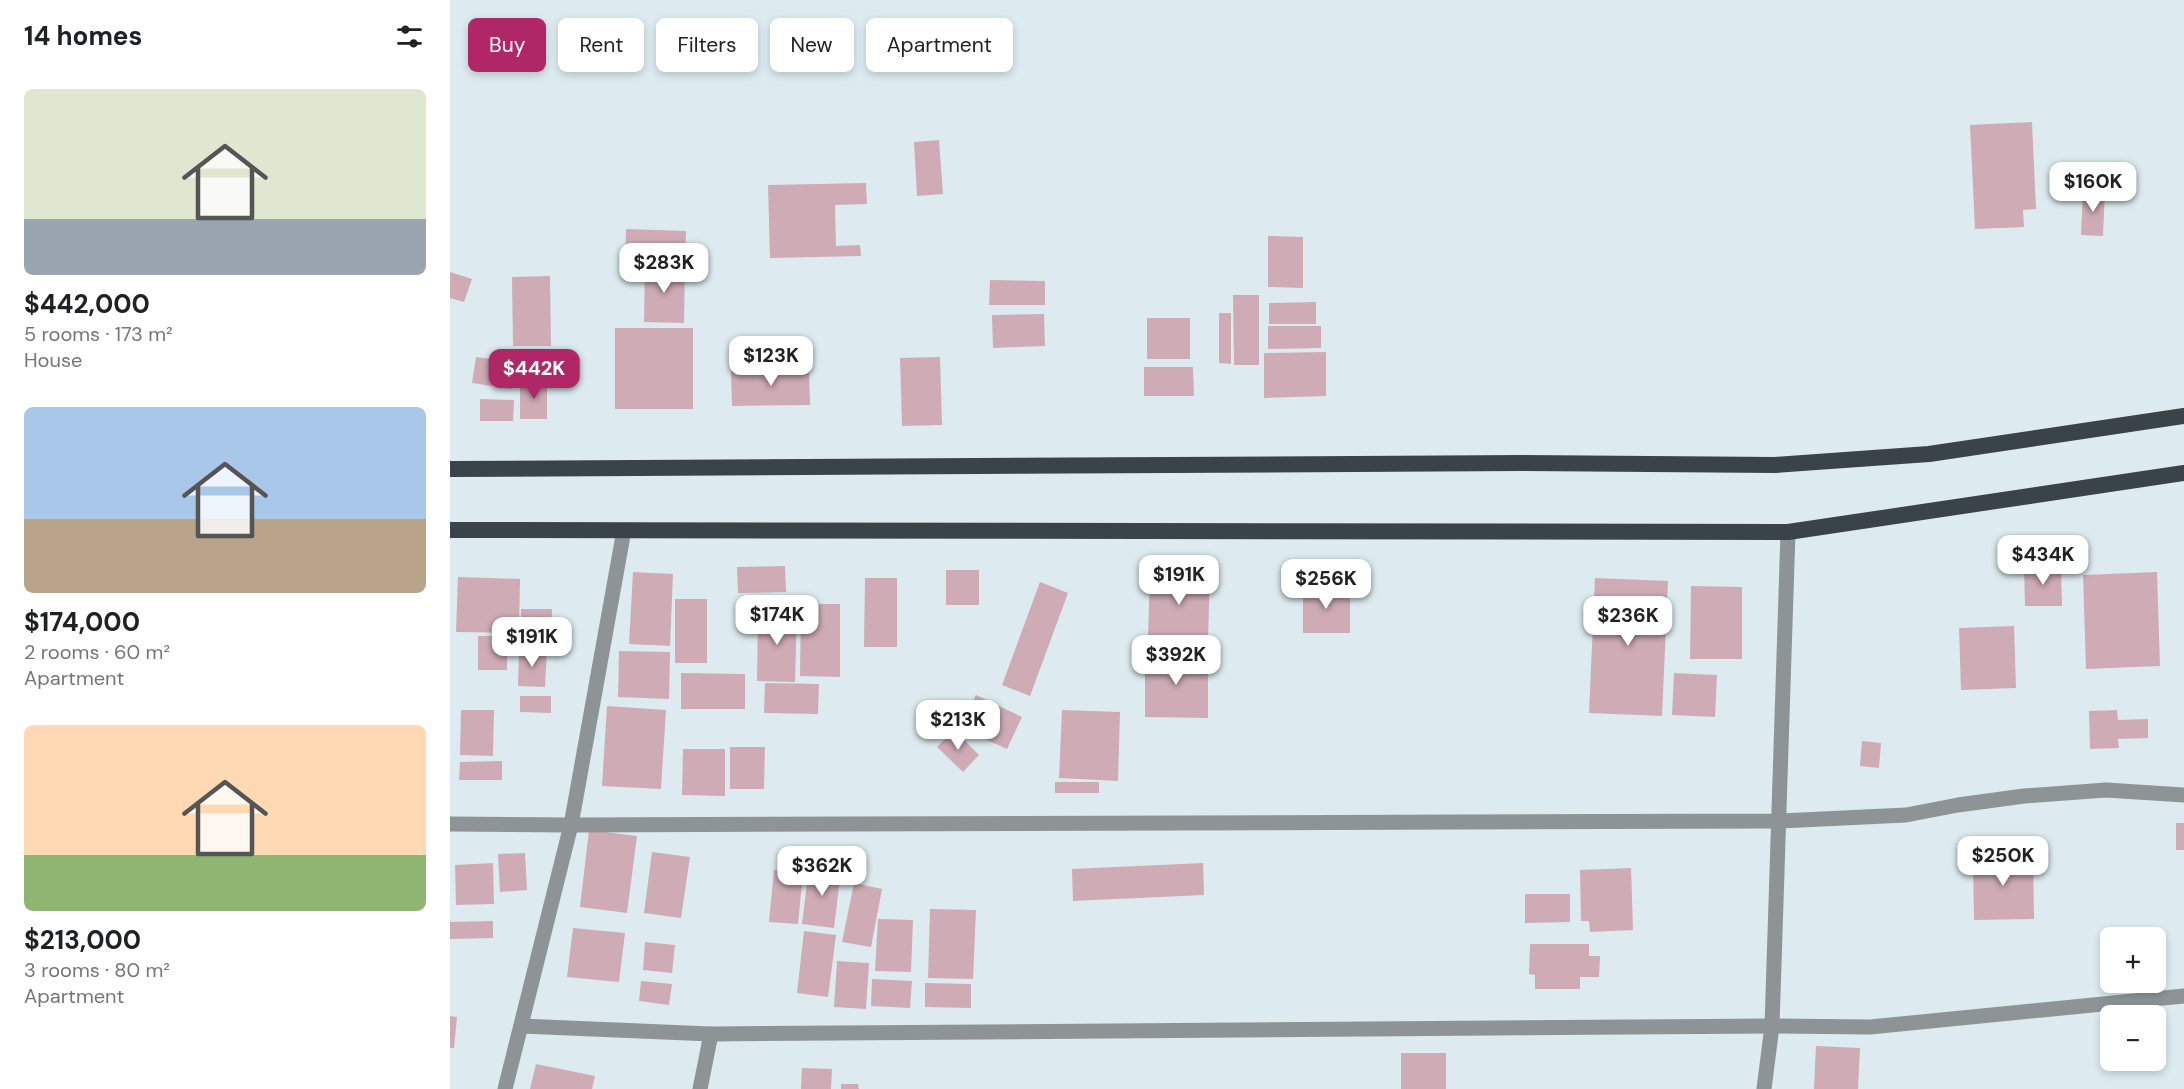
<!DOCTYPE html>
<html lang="en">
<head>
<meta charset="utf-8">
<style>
  :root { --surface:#fff; --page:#f2f2f2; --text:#202124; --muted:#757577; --accent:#b02768 }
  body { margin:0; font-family:"DM Sans",sans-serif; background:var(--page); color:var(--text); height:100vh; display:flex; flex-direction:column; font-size:22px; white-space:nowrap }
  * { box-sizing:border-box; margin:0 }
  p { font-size:20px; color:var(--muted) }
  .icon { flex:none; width:33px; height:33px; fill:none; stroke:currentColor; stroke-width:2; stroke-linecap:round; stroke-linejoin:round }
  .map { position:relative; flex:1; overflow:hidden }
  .drawer { display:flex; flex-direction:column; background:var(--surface); width:450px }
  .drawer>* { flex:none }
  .top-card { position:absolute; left:18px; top:18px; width:570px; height:54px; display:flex; gap:12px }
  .buttons { position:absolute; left:1650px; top:927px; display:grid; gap:12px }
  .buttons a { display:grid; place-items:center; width:66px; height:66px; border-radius:9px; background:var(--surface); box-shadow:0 3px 9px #0003; font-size:30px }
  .price { position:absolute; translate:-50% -51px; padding:0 14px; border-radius:12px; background:#fff; color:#222; font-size:20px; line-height:39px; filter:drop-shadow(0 2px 3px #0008) }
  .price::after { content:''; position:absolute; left:50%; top:36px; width:18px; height:14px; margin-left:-9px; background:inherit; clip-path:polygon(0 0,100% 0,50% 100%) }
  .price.active { background:var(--accent); color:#fff }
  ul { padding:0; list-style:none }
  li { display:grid; align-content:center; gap:12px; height:318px; padding:0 24px }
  li span { display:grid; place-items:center; height:186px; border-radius:9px; color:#555 }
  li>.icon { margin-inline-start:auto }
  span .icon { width:108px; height:108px; fill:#fffc; stroke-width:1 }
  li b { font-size:26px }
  h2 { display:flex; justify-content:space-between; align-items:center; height:72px; padding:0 24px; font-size:26px }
  .chip { padding:0 21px; border-radius:9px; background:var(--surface); box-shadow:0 3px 9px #0003; font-size:21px; line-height:54px }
  .chip.active { background:var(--accent); color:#fff }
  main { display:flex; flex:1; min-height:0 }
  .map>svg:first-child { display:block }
  .building { fill:#cfabb6 }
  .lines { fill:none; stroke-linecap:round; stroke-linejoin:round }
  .minor { stroke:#8e9496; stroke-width:15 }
  .tertiary { stroke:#8e9496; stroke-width:15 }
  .trunk { stroke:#3a4448; stroke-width:16 }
</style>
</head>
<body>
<main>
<section class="drawer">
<h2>14 homes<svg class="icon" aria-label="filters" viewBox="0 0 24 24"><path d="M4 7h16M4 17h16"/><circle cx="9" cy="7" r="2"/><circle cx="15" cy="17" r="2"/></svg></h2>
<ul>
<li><span style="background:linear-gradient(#dfe7d0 70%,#9aa5b1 0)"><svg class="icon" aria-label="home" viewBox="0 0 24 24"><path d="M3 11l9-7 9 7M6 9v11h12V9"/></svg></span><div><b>$442,000</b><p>5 rooms · 173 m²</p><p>House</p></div></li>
<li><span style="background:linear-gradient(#a9c7e8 60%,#b9a48a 0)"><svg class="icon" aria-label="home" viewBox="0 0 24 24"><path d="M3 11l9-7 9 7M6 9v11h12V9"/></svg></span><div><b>$174,000</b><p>2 rooms · 60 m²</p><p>Apartment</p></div></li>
<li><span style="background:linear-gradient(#ffd9b3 70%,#8fb573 0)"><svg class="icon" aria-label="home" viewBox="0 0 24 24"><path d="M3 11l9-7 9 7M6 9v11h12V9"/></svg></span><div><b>$213,000</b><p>3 rooms · 80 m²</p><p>Apartment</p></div></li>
</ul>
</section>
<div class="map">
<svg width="1734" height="1089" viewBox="0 0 1734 1089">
  <rect width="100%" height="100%" fill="#ddebf0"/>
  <g class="building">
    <path d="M 1582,122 L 1586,209 L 1573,210 L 1574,227 L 1525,229 L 1520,125 Z"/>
    <path d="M 489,140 L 493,194 L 467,196 L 464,142 Z"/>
    <path d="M 416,183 L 417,204 L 385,205 L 386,246 L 410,245 L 411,256 L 320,258 L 318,185 Z"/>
    <path d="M 1633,189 L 1655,190 L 1653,236 L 1631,235 Z"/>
    <path d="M 176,229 L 236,231 L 235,262 L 175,261 Z"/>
    <path d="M 818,236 L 853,237 L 853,288 L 818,287 Z"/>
    <path d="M 195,265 L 235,266 L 234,323 L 194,322 Z"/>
    <path d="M 0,272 L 22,279 L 14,302 L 0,298 Z"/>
    <path d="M 100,276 L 101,346 L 63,346 L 62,277 Z"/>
    <path d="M 540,280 L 595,281 L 595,305 L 539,305 Z"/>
    <path d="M 783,295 L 809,295 L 809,365 L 784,365 Z"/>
    <path d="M 866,302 L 866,324 L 819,324 L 819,303 Z"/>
    <path d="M 769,313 L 781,313 L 781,364 L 769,363 Z"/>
    <path d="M 594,314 L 595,346 L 543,348 L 542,315 Z"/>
    <rect x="697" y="318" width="43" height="41"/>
    <path d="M 818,326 L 871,326 L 871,348 L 818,349 Z"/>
    <rect x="165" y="328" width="78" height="81"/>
    <path d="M 876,352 L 876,396 L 814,398 L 814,353 Z"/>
    <path d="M 26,357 L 64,362 L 61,389 L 22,383 Z"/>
    <path d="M 490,357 L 492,425 L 452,426 L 450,358 Z"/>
    <path d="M 694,367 L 743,367 L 744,396 L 694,396 Z"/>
    <path d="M 359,368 L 360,405 L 282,406 L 281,370 Z"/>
    <rect x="70" y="381" width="27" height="38"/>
    <path d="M 30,399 L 64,400 L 63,421 L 30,421 Z"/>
    <path d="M 1611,565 L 1612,606 L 1575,606 L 1574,566 Z"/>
    <path d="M 335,566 L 336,592 L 288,593 L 287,567 Z"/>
    <rect x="496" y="570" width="33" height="35"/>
    <path d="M 183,572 L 223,574 L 220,646 L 179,644 Z"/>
    <path d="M 700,572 L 760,574 L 758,639 L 698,637 Z"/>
    <path d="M 1707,572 L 1710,666 L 1636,669 L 1633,575 Z"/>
    <path d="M 8,577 L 70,579 L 69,633 L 6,632 Z"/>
    <path d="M 415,578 L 447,578 L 447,647 L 414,647 Z"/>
    <path d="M 1145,578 L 1218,581 L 1212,716 L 1139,713 Z"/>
    <path d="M 590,582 L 618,593 L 580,696 L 552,685 Z"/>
    <path d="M 1241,586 L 1292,587 L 1292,659 L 1240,659 Z"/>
    <rect x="853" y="587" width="47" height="46"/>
    <rect x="225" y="599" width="32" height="64"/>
    <path d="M 351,604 L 390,604 L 390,677 L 350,676 Z"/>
    <path d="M 71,609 L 102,609 L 101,643 L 71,643 Z"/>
    <path d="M 308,609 L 347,611 L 345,682 L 307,681 Z"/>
    <path d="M 1564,626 L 1566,688 L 1511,690 L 1509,628 Z"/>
    <rect x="28" y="636" width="29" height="34"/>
    <path d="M 69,650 L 97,651 L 95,687 L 68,686 Z"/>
    <path d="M 169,651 L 220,652 L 219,699 L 168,697 Z"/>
    <path d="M 695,654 L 758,655 L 758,718 L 695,717 Z"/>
    <path d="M 231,673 L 295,674 L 295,709 L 231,709 Z"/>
    <path d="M 1224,673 L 1267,675 L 1265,717 L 1222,715 Z"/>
    <path d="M 315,683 L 369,684 L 368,714 L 314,713 Z"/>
    <path d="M 526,695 L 572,717 L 557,749 L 510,728 Z"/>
    <path d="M 70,696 L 101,696 L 101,713 L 70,712 Z"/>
    <path d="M 157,706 L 216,710 L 211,789 L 152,786 Z"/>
    <path d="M 11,710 L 44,710 L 43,756 L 10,755 Z"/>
    <path d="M 612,710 L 670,712 L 668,781 L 609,778 Z"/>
    <path d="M 1667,710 L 1668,720 L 1698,719 L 1698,738 L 1668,739 L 1669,748 L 1640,749 L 1639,711 Z"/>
    <path d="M 504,730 L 529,755 L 513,772 L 487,747 Z"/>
    <path d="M 1412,741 L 1431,743 L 1429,768 L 1410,766 Z"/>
    <path d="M 280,747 L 315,747 L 314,789 L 280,789 Z"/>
    <path d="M 233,749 L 275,749 L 275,796 L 232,795 Z"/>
    <path d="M 52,761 L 52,780 L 9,780 L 10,762 Z"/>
    <rect x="605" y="782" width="44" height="11"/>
    <rect x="1726" y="823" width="8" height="27"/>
    <path d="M 139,830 L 187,836 L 177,913 L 130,907 Z"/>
    <path d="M 202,852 L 240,857 L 231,918 L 194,913 Z"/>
    <path d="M 75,853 L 77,890 L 50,892 L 48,854 Z"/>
    <path d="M 1583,854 L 1584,919 L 1524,920 L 1523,855 Z"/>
    <path d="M 43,863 L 44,904 L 6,905 L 5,865 Z"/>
    <path d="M 753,863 L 754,895 L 623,901 L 622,869 Z"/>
    <path d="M 359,867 L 391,870 L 384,928 L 352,924 Z"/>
    <path d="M 1181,868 L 1183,930 L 1140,932 L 1139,921 L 1131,921 L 1130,870 Z"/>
    <path d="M 324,870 L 353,873 L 348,924 L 319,922 Z"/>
    <path d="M 404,883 L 432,889 L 421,947 L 392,942 Z"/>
    <path d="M 1075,894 L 1120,894 L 1120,922 L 1075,923 Z"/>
    <path d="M 480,909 L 526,910 L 523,979 L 478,978 Z"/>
    <path d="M 428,919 L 463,920 L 461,972 L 425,971 Z"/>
    <path d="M 43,921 L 43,938 L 0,939 L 0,922 Z"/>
    <path d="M 123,928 L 175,933 L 169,982 L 117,977 Z"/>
    <path d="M 354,931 L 386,935 L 378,997 L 347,993 Z"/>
    <path d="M 195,942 L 225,945 L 222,973 L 193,970 Z"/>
    <path d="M 1080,944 L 1139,944 L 1139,956 L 1150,956 L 1149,977 L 1130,977 L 1130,989 L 1085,989 L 1085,975 L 1079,974 Z"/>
    <path d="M 387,961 L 419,963 L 416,1009 L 384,1007 Z"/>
    <path d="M 422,979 L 462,981 L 460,1008 L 421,1006 Z"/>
    <path d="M 191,981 L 222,984 L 219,1005 L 189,1001 Z"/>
    <path d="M 475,983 L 521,984 L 521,1008 L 475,1007 Z"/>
    <path d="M 0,1016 L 7,1017 L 4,1048 L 0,1048 Z"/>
    <path d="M 1366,1046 L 1410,1048 L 1408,1089 L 1364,1089 Z"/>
    <rect x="951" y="1053" width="45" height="36"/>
    <path d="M 86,1064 L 145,1076 L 142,1089 L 80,1089 Z"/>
    <path d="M 352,1068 L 382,1069 L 381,1089 L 351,1089 Z"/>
    <path d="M 391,1084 L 408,1084 L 409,1089 L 391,1089 Z"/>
  </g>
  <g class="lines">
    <g class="minor">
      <path d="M 0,824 L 121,825 L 1330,821 L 1456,815 L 1508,805 L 1574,796 L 1656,790 L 1734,795"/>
      <path d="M 71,1026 L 261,1034 L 1322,1026 L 1420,1027 L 1734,996"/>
      <path d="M 55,1089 L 121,825 L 174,530"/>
      <path d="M 250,1089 L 261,1034"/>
    </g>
    <path class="tertiary" d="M 1314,1089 L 1322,1026 L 1338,532"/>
    <g class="trunk">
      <path d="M 0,469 L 1072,463 L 1325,465 L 1479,454 L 1734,416"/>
      <path d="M 0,530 L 1338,532 L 1734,473"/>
    </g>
  </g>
</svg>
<div class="buttons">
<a>+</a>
<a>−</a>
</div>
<b class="price" style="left:1643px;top:213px">$160K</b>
<b class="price" style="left:214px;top:294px">$283K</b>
<b class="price" style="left:321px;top:387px">$123K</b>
<b class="price active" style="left:84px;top:400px">$442K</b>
<b class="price" style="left:1593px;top:586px">$434K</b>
<b class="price" style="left:729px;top:606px">$191K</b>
<b class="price" style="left:876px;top:610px">$256K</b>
<b class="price" style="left:327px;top:646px">$174K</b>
<b class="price" style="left:1178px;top:647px">$236K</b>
<b class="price" style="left:82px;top:668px">$191K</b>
<b class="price" style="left:726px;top:686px">$392K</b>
<b class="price" style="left:508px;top:751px">$213K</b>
<b class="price" style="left:1553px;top:887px">$250K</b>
<b class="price" style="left:372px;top:897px">$362K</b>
<div class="top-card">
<a class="chip active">Buy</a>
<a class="chip">Rent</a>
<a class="chip">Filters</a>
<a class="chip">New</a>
<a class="chip">Apartment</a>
</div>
</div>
</main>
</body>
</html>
